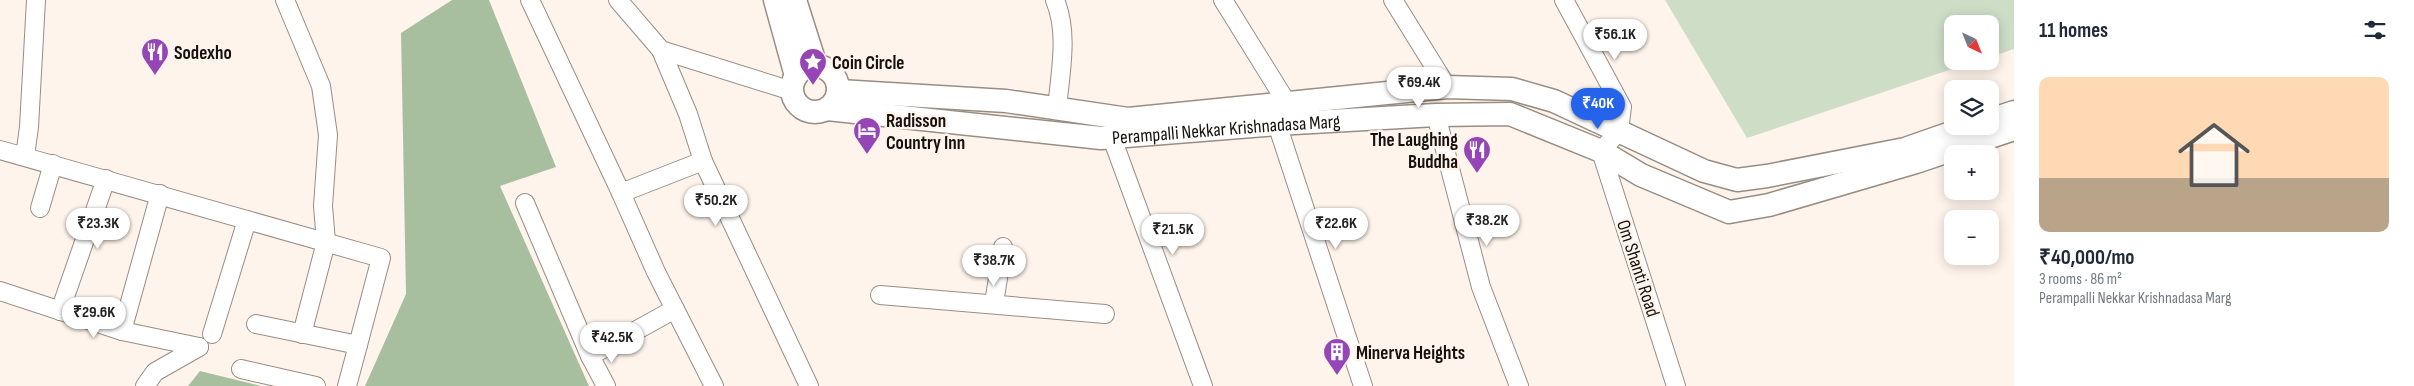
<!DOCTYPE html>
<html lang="en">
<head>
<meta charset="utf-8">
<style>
  :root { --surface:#fff; --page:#f2f2f3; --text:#1f2937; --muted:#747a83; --accent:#2563eb }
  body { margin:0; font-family:"Sofia Sans Condensed",sans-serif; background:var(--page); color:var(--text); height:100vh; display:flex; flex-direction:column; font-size:19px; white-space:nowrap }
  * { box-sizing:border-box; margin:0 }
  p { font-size:16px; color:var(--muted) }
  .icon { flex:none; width:28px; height:28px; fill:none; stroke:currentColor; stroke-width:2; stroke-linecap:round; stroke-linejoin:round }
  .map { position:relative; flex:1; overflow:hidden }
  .drawer { display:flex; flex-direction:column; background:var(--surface); width:400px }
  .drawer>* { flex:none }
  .needle { width:32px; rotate:137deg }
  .buttons { position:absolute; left:1944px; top:15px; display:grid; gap:10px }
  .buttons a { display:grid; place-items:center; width:55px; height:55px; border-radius:10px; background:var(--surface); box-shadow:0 2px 12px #0003; font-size:25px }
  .price { position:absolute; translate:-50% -42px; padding:0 11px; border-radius:18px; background:#fff; color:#222; font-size:16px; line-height:32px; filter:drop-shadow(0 1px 2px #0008) }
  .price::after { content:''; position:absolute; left:50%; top:30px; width:15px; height:11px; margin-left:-8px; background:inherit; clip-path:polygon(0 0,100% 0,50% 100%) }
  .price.on { background:var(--accent); color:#fff }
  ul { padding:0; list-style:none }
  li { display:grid; align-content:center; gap:10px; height:265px; padding:0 25px }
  li span { display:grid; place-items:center; height:155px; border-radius:10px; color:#555 }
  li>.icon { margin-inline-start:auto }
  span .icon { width:90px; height:90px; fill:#fffc; stroke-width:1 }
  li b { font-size:21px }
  h2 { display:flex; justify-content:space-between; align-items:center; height:60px; padding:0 25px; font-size:21px }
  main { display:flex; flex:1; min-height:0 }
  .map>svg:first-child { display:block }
  .green { fill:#cdddc6 }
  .forest { fill:#a8bf9f }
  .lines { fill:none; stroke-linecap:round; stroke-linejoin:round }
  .minor-casing { stroke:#988d83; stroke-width:20 }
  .major-casing { stroke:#988d83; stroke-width:25 }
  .minor { stroke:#fff; stroke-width:18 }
  .major { stroke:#fff; stroke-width:22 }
  .labels { text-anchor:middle; stroke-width:5; stroke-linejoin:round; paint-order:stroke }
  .poi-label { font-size:19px; font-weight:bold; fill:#15110d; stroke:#fef4eb; text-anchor:start }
  .street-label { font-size:19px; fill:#15110d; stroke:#fef4eb }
</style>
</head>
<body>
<main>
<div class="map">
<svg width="2014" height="386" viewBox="0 0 2014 386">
  <rect width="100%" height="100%" fill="#fef4eb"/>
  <path class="green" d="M 1665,0 L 2014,0 L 2014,49 L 1990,57 L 1990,24 L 1952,24 L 1952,61 L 1976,61 L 1747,138 Z"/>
  <g class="forest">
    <path d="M 452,0 L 489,0 L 556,167 L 500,186 L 589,386 L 365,386 L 406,294 L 401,33 Z"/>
    <path d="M 200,371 L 261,386 L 188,386 Z"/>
  </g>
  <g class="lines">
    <defs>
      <g id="minor">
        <path d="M 285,0 L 321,86 L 328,135 L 323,206 L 326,242 L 302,334"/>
        <path d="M 530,0 L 621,193"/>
        <path d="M 618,0 L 661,50 L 792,91"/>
        <path d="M 1055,0 C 1069,34 1060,73 1057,109"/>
        <path d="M 1223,0 L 1287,103"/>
        <path d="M 1393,0 L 1447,87"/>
        <path d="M 1564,0 L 1622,107 L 1619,131 L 1601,151 L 1676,386"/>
        <path d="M 661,50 L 688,114 L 703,161 L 809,386"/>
        <path d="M 1436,115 L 1481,287 L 1519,386"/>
        <path d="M 1277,124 L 1363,386"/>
        <path d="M 1112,138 L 1203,386"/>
        <path d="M 0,150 L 381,258 L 358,345 L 256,324"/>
        <path d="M 25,156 L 29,127 L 36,0"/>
        <path d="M 703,161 L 621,193 L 656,272 L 714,386"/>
        <path d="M 525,203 L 590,356 L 675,309"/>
        <path d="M 40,208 L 53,164"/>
        <path d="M 0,291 L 122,331 L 199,347"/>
        <path d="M 880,295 L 1105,314"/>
        <path d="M 994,303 L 1003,247"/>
        <path d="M 60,311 L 106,179"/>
        <path d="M 122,331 L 160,194"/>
        <path d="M 212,334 L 247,220"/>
        <path d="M 590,356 L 606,386"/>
        <path d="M 241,369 L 316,386"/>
        <path d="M 145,386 L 155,372 L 199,347"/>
        <path d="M 347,386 L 358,345"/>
      </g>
      <g id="major">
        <path d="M 775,0 L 796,76"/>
        <path d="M 795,0 L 816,66"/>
        <circle cx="815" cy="89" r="23"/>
        <path d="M 839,91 L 1006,101 L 1128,119 L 1447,87 L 1512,89 L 1554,101 L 1704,171 L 1737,180 L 1767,176 L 1905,149 L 1971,126"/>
        <path id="s1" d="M 827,109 L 1101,138 L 1277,124 L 1436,115 L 1510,114 L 1601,151 L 1641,175 L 1729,212 L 1769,205 L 1916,162 L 2014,129"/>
        <path d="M 1990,120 L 2014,112"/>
      </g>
    </defs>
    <use href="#minor" class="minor-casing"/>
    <use href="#major" class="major-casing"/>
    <use href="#minor" class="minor"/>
    <use href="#major" class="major"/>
  </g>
  <defs>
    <symbol id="restaurant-pin" viewBox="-11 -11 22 30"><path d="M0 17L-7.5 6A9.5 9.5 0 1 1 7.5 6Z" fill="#9545b5" stroke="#fef4eb"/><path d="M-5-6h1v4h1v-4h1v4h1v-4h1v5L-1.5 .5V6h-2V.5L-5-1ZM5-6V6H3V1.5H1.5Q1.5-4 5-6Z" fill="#fff"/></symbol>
    <symbol id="sight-pin" viewBox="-11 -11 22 30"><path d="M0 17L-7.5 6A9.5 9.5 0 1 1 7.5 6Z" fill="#9545b5" stroke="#fef4eb"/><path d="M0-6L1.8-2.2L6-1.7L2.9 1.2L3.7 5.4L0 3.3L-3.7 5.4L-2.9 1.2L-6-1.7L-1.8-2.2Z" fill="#fff"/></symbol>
    <symbol id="hotel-pin" viewBox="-11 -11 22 30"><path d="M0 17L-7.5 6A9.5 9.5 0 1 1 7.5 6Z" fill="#9545b5" stroke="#fef4eb"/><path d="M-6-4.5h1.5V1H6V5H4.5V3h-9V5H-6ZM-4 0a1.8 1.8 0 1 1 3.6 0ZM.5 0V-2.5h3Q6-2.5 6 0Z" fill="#fff"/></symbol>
    <symbol id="building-pin" viewBox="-11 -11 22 30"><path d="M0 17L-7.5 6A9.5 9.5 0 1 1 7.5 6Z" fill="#9545b5" stroke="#fef4eb"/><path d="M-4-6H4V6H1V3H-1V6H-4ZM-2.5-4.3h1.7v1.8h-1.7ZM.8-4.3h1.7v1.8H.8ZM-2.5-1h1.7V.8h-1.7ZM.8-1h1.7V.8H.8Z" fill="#fff"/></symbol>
  </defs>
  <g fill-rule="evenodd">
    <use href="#restaurant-pin" x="139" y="36" width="32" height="43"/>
    <use href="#sight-pin" x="797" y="46" width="32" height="43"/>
    <use href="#hotel-pin" x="851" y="115" width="32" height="43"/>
    <use href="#restaurant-pin" x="1461" y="134" width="32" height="43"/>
    <use href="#building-pin" x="1321" y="336" width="32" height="43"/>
  </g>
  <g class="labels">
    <g class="poi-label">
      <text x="174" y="59">Sodexho</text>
      <text x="832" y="69">Coin Circle</text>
      <text x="886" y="127">Radisson<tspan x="886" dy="22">Country Inn</tspan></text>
      <text x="1458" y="146" text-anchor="end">The Laughing<tspan x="1458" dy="22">Buddha</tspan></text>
      <text x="1356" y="359">Minerva Heights</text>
    </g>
    <g class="street-label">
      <text dy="7" stroke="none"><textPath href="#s1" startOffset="401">Perampalli Nekkar Krishnadasa Marg</textPath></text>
      <text transform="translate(1639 268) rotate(72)" y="7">Om Shanti Road</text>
    </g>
  </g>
</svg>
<div class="buttons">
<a><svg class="needle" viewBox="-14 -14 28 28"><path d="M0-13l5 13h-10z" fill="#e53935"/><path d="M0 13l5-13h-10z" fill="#747a83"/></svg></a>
<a><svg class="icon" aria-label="layers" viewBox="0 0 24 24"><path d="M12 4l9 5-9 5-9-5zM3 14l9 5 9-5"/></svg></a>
<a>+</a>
<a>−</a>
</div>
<b class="price" style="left:1615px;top:61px">₹56.1K</b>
<b class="price" style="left:1419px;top:109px">₹69.4K</b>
<b class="price on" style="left:1598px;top:130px">₹40K</b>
<b class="price" style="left:716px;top:227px">₹50.2K</b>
<b class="price" style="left:1487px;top:247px">₹38.2K</b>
<b class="price" style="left:98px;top:250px">₹23.3K</b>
<b class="price" style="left:1336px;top:250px">₹22.6K</b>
<b class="price" style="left:1173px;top:256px">₹21.5K</b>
<b class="price" style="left:994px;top:287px">₹38.7K</b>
<b class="price" style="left:94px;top:339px">₹29.6K</b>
<b class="price" style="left:612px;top:364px">₹42.5K</b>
</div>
<section class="drawer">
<h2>11 homes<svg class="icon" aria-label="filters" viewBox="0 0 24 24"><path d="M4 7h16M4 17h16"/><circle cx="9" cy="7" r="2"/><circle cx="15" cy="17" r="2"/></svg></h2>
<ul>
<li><span style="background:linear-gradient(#ffd9b3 65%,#b9a48a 0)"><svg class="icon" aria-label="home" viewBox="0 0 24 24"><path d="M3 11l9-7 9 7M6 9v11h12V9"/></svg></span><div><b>₹40,000/mo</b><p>3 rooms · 86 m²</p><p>Perampalli Nekkar Krishnadasa Marg</p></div></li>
</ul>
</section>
</main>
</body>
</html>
